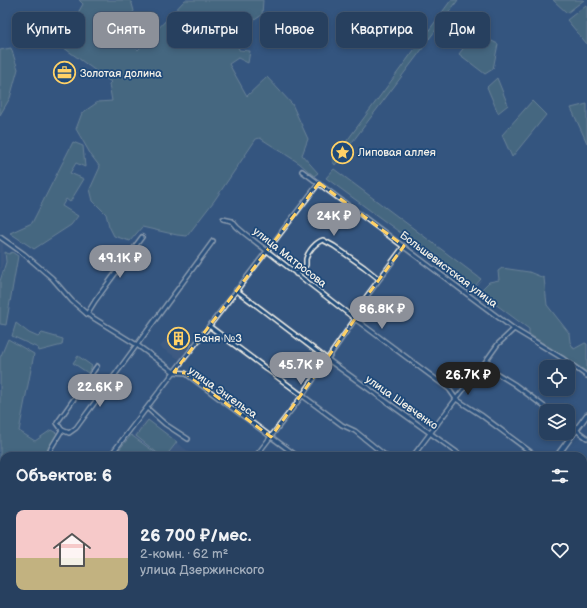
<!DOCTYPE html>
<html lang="ru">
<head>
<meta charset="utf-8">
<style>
  :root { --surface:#27405f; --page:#2f4765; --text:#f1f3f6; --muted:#a4afbd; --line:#435974; --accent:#8c9099 }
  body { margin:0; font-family:"Balsamiq Sans",sans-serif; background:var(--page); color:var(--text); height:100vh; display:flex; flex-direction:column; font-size:15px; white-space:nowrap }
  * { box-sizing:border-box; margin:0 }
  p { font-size:13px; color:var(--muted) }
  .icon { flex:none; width:22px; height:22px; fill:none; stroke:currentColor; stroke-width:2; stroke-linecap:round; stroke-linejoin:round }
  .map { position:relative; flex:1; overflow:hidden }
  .drawer { position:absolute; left:0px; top:452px; width:587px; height:156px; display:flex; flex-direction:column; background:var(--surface); border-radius:12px 12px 0 0; box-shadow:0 2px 6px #0003,0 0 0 1px var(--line) }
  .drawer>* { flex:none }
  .banner { position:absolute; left:12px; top:12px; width:563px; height:36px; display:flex; gap:8px }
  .tools { position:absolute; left:539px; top:360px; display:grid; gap:8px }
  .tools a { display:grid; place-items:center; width:36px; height:36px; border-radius:8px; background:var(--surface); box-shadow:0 2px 6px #0003,0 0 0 1px var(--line); font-size:20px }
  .price { position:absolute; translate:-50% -34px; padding:0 9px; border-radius:14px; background:var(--accent); color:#fff; font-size:13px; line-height:26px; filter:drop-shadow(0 1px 2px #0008) }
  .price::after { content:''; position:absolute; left:50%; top:24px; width:12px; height:9px; margin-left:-6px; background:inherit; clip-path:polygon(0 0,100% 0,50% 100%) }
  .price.active { background:#222; color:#fff }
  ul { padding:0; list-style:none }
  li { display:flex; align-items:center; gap:12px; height:100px; padding:0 16px }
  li+li { border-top:1px solid var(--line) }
  li span { display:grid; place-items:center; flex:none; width:112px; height:80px; border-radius:8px; color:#555 }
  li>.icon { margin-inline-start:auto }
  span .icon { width:48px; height:48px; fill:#fffc; stroke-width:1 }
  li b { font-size:17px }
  h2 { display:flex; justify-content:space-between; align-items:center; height:48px; padding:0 16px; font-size:17px }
  .chip { padding:0 14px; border-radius:8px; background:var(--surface); box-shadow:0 2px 6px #0003,0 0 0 1px var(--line); font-size:14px; line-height:36px }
  .chip.active { background:var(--accent); color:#fff }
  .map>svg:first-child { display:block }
  .built { fill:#475f85 }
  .green { fill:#5a7d81; stroke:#a7b7b4 }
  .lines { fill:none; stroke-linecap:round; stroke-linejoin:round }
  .minor-casing { stroke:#f4f1e8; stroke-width:6 }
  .tertiary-casing { stroke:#f4f1e8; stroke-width:7 }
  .minor { stroke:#1f4a7a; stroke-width:3 }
  .tertiary { stroke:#1f4a7a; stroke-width:4 }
  .marked { fill:none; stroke:#ffd166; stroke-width:3; stroke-dasharray:8 5; stroke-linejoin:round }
  .labels { text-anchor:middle; stroke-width:3.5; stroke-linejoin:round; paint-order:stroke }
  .poi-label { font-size:11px; fill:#f4f1e8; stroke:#1f4a7a; text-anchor:start }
  .street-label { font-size:11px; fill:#f4f1e8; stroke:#1f4a7a }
</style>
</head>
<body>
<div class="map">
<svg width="587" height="608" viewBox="0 0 587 608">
  <rect width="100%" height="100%" fill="#34557f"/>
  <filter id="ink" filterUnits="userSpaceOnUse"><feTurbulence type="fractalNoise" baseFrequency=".025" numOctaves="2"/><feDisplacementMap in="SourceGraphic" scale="8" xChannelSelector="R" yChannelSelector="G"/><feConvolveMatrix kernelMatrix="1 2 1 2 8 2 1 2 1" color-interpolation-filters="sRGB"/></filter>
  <g filter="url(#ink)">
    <g class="built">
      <path d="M 0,242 L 3,244 L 4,261 L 0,275 Z"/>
      <path d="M 175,326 L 194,343 L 182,361 L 160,347 Z"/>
      <path d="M 145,420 L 192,454 L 191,456 L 118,456 Z"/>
      <path d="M 0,540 L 4,543 L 4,596 L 0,601 Z"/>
    </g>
    <g class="green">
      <path d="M 79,0 L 131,0 L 134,11 L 120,31 L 138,50 L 185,0 L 263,0 L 262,15 L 235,33 L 239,50 L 250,51 L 248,63 L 238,58 L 229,64 L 247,96 L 267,77 L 292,104 L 308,139 L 302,155 L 318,173 L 314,176 L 299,163 L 260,138 L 256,139 L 214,201 L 187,236 L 177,235 L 142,227 L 130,241 L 114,236 L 109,226 L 106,214 L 93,201 L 90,189 L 100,167 L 91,155 L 76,129 L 82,113 L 98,102 L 112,101 L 109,84 L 111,82 L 60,45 L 83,4 Z"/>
      <path d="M 451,0 L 458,0 L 429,39 L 427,33 Z"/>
      <path d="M 553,0 L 584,0 L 567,13 Z"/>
      <path d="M 586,5 L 587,6 L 587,44 L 567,20 Z"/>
      <path d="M 475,33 L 498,44 L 493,69 L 485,74 L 459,54 Z"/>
      <path d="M 420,42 L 426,44 L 335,165 L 332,161 Z"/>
      <path d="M 11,48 L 18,69 L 10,98 L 0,115 L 0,50 Z"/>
      <path d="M 497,78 L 508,105 L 498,113 L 487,87 Z"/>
      <path d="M 532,101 L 546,115 L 512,157 L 502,135 Z"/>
      <path d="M 587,104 L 587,143 L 571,108 Z"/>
      <path d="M 73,142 L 83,146 L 85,167 L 76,163 L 70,173 L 84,179 L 70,202 L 66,199 L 62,206 L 78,216 L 71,225 L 34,249 L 10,233 L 32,223 Z"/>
      <path d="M 334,169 L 481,279 L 474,287 L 326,178 Z"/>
      <path d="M 5,252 L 9,254 L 12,252 L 18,256 L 6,325 L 0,324 L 0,281 L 6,262 Z"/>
      <path d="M 502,268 L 529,272 L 544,278 L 547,305 L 569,333 L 570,342 L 574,349 L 585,343 L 587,344 L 587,372 L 529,334 L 529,329 L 479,292 L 489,282 L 499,280 L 498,271 Z"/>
      <path d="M 16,323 L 29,333 L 38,337 L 42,333 L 63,339 L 62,345 L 39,351 L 38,348 L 12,336 Z"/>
      <path d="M 8,339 L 34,354 L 19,431 L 35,441 L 51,430 L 60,435 L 48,456 L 4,456 L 4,520 L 0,524 L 0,358 Z"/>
      <path d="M 78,356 L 92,366 L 88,373 L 73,363 Z"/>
      <path d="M 148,420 L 177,442 L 166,456 L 161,456 L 136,436 Z"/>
      <path d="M 131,435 L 160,456 L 114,456 Z"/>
    </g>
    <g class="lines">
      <defs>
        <g id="minor">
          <path d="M 302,171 L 514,329 L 562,358 L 587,376"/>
          <path d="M 223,219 L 232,221 L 237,227 L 244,233 L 355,319 L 449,389 L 456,399 L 481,415 L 536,456"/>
          <path d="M 0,237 L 24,254 L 52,278 L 72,301 L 87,314 L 137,345 L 174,372 L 185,373 L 297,456"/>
          <path d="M 296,274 C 300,271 304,269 306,265 C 306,264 306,259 306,259 C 308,251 316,242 323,240 L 334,246 L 364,267 L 379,279"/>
          <path d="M 236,290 L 327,359 L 462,456"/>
          <path d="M 87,314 L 95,301 L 142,237"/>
          <path d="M 209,326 L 342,425 L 355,431 L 386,456"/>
          <path d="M 483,365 L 514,384 L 550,411"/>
          <path d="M 147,408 L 165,424 L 188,439"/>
          <path d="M 568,424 L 587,438"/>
          <path d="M 62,430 L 57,423 L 97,366"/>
          <path d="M 48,456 L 51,448 L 62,430 L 69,433 L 76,428 L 213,241"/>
          <path d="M 110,456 L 174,372 L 319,183"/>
          <path d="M 256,456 L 302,396 L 355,319 L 355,312 L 404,246"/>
          <path d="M 413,456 L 456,399 L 483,365 L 498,344 L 514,329"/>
          <path d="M 583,491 L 587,494"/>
          <path d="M 0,533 L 4,530"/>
          <path d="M 583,547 L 587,550"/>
          <path d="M 77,604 L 82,608"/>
          <path d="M 147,604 L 152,608"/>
          <path d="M 318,604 L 323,608"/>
          <path d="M 496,604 L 501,608"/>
          <path d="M 583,604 L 587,607"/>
          <path d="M 2,608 L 5,604"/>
          <path d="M 299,608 L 302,604"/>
        </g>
        <g id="tertiary">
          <path d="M 557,456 L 587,415"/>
          <path d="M 219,608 L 222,604"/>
        </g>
      </defs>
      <use href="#minor" class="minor-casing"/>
      <use href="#tertiary" class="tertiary-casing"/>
      <use href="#minor" class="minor"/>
      <use href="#tertiary" class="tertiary"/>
    </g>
  </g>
  <path d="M0 0H587V608H0ZM 319,183 L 404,246 L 355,312 L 355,319 L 271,437 L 185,373 L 174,372 Z" fill="#34557f" fill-opacity=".55" fill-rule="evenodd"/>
  <path class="marked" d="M 319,183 L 404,246 L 355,312 L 355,319 L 271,437 L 185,373 L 174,372 Z"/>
  <defs>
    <symbol id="office-ring" viewBox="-11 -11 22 22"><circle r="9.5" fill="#1f4a7a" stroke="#ffd166" stroke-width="1.5"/><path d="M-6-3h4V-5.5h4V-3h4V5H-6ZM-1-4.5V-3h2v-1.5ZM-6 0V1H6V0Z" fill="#ffd166"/></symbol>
    <symbol id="sight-ring" viewBox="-11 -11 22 22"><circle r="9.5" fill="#1f4a7a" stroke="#ffd166" stroke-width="1.5"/><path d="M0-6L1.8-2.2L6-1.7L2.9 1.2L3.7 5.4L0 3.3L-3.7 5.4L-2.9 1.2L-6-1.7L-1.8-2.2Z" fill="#ffd166"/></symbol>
    <symbol id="building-ring" viewBox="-11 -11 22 22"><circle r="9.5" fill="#1f4a7a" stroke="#ffd166" stroke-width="1.5"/><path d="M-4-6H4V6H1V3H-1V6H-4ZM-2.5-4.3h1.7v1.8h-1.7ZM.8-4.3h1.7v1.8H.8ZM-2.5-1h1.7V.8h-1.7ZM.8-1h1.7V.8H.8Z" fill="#ffd166"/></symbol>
  </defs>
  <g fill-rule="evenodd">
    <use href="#office-ring" x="52" y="60" width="25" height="25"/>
    <use href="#sight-ring" x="330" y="140" width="25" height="25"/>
    <use href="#building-ring" x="166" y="326" width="25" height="25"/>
  </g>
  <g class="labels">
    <g class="poi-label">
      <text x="80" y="77">Золотая долина</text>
      <text x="358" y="156">Липовая аллея</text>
      <text x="194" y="342">Баня №3</text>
    </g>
    <g class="street-label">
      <text transform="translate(290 257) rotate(38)" y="4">улица Матросова</text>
      <text transform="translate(449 269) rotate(37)" y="4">Большевистская улица</text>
      <text transform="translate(223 392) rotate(35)" y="4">улица Энгельса</text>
      <text transform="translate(402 402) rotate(35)" y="4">улица Шевченко</text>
    </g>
  </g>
</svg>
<div class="tools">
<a><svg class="icon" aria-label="locate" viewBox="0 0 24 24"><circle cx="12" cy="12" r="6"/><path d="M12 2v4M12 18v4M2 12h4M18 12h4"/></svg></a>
<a><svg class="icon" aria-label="layers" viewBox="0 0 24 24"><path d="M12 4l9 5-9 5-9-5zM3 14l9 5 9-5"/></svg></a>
</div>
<b class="price" style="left:334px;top:237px">24K ₽</b>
<b class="price" style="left:120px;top:279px">49.1K ₽</b>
<b class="price" style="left:382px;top:330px">86.8K ₽</b>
<b class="price" style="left:301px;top:386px">45.7K ₽</b>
<b class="price active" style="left:468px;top:396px">26.7K ₽</b>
<b class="price" style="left:100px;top:408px">22.6K ₽</b>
<div class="banner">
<a class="chip">Купить</a>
<a class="chip active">Снять</a>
<a class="chip">Фильтры</a>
<a class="chip">Новое</a>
<a class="chip">Квартира</a>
<a class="chip">Дом</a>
</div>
<section class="drawer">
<h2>Объектов: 6<svg class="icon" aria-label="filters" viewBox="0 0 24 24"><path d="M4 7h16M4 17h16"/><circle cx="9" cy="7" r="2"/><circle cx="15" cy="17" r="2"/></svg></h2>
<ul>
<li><span style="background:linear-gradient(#f6c9c9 60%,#c2b280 0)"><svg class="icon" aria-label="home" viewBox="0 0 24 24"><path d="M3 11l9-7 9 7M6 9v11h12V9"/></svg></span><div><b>26 700 ₽/мес.</b><p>2-комн. · 62 m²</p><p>улица Дзержинского</p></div><svg class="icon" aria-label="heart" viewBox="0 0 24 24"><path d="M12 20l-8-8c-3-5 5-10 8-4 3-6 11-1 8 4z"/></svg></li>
</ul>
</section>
</div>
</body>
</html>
